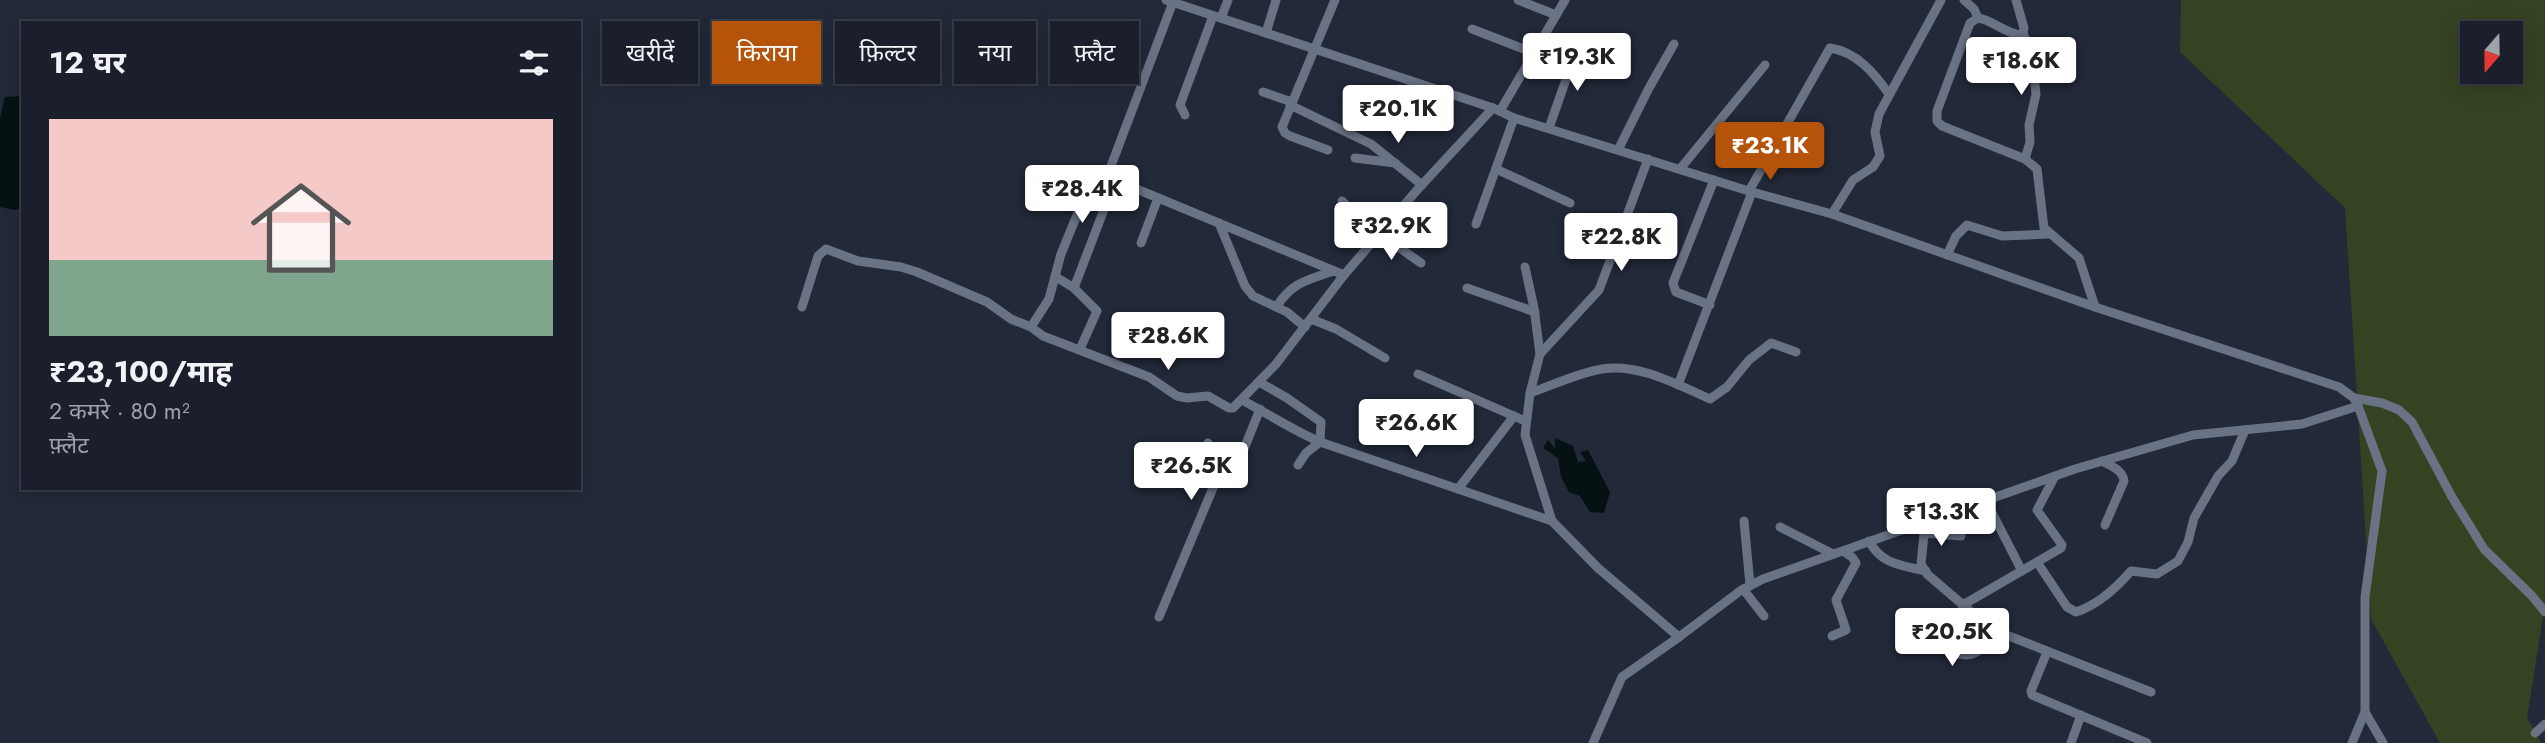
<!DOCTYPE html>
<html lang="hi">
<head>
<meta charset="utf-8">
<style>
  :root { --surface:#1a1f2b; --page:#272c37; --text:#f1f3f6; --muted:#9fa2a9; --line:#383d47; --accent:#b45309 }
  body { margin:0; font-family:Jost,"Noto Sans Devanagari",sans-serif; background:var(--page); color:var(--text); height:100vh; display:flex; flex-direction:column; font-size:26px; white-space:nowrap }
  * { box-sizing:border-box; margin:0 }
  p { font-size:23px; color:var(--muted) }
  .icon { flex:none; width:38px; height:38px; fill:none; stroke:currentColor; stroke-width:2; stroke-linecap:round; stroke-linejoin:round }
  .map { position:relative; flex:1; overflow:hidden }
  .sheet { position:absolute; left:21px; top:21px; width:560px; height:469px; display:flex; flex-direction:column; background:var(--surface); border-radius:0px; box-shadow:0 4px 18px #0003,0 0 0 2px var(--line) }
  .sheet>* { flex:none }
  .guide { position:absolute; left:602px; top:21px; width:665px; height:63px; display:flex; gap:14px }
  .needle { width:46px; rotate:200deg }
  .controls { position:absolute; left:2460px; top:21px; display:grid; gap:14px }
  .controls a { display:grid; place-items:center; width:63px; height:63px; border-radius:0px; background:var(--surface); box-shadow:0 4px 18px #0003,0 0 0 2px var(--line); font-size:35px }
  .price { position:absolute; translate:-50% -60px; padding:0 16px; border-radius:7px; background:#fff; color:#222; font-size:23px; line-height:46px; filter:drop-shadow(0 2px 4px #0008) }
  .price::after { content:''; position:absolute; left:50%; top:42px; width:21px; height:16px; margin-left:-10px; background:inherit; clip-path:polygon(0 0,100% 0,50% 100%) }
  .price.current { background:var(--accent); color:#fff }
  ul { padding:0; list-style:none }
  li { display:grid; align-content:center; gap:14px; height:371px; padding:0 28px }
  li span { display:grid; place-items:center; height:217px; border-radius:0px; color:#555 }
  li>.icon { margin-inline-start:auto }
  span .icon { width:126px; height:126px; fill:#fffc; stroke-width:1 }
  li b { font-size:30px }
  h2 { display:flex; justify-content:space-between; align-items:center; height:84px; padding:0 28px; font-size:30px }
  .chip { padding:0 24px; border-radius:0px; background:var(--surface); box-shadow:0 4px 18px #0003,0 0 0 2px var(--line); font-size:24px; line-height:63px }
  .chip.current { background:var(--accent); color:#fff }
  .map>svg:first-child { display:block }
  .green { fill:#364322; fill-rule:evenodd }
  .water { fill:#061113 }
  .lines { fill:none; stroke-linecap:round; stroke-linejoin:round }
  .minor { stroke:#6a7385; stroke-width:9 }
</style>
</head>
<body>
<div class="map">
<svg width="2545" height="743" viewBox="0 0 2545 743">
  <rect width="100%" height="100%" fill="#222939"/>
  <path class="green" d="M 2181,0 L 2545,0 L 2545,604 L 2527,718 L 2541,743 L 2440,743 L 2371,619 L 2345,208 L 2180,52 ZM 2473,33 L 2511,33 L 2511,72 L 2473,72 Z"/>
  <g class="water">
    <path d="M 23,96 L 23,208 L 15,210 L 0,207 L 0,118 L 5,97 Z"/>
    <path d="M 1555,438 L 1573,446 L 1578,462 L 1586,461 L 1580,452 L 1588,450 L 1610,492 L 1604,513 L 1590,512 L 1580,496 L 1569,492 L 1561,477 L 1558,458 L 1543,448 L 1548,440 L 1555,449 Z"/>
  </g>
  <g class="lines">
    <g class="minor">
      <path d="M 1166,0 L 1493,108 L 1514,118 L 1752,192 L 1832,214 L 2095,307 L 2339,387 L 2354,398 L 2358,406 L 2382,471 L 2365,597 L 2365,712 L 2352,743"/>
      <path d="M 1518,0 L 1556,15"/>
      <path d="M 1964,0 L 1974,9 L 1978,18"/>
      <path d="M 2016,0 L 2024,28 L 2023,33 L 2031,51 L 2036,94 L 2029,125 L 2030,142 L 2025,159"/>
      <path d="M 1221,18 L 1228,0"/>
      <path d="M 1472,29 L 1534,53"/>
      <path d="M 1266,33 L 1276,0"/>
      <path d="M 2023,33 L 2020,35 C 2004,33 1993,20 1978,18 L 1970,23 L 1937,111 L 1937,121 L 1942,126 L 2025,159 L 2037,169 L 2044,228 L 2079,258 L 2095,307"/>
      <path d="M 1263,92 L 1292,102"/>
      <path d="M 1290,105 L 1371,144 L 1422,185"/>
      <path d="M 1500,111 L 1565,0"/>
      <path d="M 1185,115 L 1180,105 L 1213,16"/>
      <path d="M 1549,128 L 1577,48"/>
      <path d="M 1328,150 L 1290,136 L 1285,133 L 1282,127 L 1335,0"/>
      <path d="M 1618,150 L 1649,88 L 1674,44"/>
      <path d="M 1355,158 L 1395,163"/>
      <path d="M 1111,166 L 1173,2"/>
      <path d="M 1496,169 L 1570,203"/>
      <path d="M 1680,169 L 1765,65"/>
      <path d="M 1749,191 L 1830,48 C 1857,52 1874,73 1889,94"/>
      <path d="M 1342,201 L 1367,225 L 1421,263"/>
      <path d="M 1832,214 L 1853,180 L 1873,167 L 1880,156 L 1875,132 L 1879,114 L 1941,0"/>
      <path d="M 1219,223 L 1245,286 L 1253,296 L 1287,312 L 1305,327"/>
      <path d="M 1476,224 L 1514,118"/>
      <path d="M 1141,243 L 1158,198"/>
      <path d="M 1947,255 L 1956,236 L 1967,225 L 2002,236 L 2050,234"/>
      <path d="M 1525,267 L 1534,308 L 1540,354 L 1530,393"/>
      <path d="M 1056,277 L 1074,288 L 1097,311 L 1080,349"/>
      <path d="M 1074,288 L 1108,199 L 1125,184"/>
      <path d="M 1467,288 L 1535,312"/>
      <path d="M 1710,305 L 1676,292 L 1673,283 L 1714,180"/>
      <path d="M 802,307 L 818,256 L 826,249 L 858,261 L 901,267 L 917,272 L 987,302 L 1011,319 L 1031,327 L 1043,336 L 1149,377 L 1177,396 L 1187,398 L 1208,396 L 1229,408 L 1233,408 L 1276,364 L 1344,275 L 1418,189 L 1493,108"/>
      <path d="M 1276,307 C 1293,282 1305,281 1333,271"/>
      <path d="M 1311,319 L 1336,329 L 1385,358"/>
      <path d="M 1031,327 L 1049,299 L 1061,254 L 1093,176 L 1098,173 L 1344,275"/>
      <path d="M 1540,354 L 1599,290 L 1648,159"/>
      <path d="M 1418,374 L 1525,421"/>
      <path d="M 1678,385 L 1752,192"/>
      <path d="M 2354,398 L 2382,403 L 2399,410 L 2412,422 L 2452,497 L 2484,549 L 2532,596 L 2545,612"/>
      <path d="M 1242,400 C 1268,414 1293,430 1320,442 L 1321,422 L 1287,398 L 1259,382"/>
      <path d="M 1208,443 L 1203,451 L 1204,458 L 1222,473"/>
      <path d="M 2102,461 C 2111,466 2123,470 2124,481 L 2105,525"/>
      <path d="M 1298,465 L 1306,453 L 1320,442 L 1552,521"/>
      <path d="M 1458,489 L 1514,416"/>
      <path d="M 1986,501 L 2022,571"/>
      <path d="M 1744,521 L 1750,585"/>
      <path d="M 1925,524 L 1921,564 L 1927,574 L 1991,629 L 2151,692"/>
      <path d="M 1780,527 L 1833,554"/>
      <path d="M 1924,533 L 1961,536"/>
      <path d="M 1869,541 C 1882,565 1901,565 1926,571"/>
      <path d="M 2037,562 L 2067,607 L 2076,612 C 2098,605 2117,587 2131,571 L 2157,574 L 2178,561 L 2188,542 L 2194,518 L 2218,476 L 2232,461 L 2245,430"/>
      <path d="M 1743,589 L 1764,616"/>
      <path d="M 1962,604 L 1968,602 L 2061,548 L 2062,545 L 2037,510 L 2055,476"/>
      <path d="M 1962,604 L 1963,614 L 1951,647 L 1956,653 C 1976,660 1985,647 1991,629"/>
      <path d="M 1159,617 L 1218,476 L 1222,473 L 1230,475 L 1236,469 L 1260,409"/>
      <path d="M 1832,636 L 1846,630 L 1836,600 L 1856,563 L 1852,557 L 1843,551"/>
      <path d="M 1679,637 L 1598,568 L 1552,521 L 1525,435 L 1530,393 C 1553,385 1578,373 1602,369 C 1639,363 1678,385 1710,399 L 1727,387 L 1749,360 L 1771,343 L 1796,352"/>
      <path d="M 2047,652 L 2031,691 L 2032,695 L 2147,743"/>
      <path d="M 2365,712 L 2383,743"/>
      <path d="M 2535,733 L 2545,724"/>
      <path d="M 1593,743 L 1622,677 L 1679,637 L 1740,591 L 1763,579 L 2075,469 L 2193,435 L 2302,424 L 2358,406"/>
      <path d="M 2071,743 L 2081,715"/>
    </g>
  </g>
</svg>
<div class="controls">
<a><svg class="needle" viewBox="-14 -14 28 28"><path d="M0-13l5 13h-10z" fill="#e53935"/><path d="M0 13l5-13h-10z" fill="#9fa2a9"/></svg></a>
</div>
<b class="price" style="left:1577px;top:93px">₹19.3K</b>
<b class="price" style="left:2021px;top:97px">₹18.6K</b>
<b class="price" style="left:1398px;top:145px">₹20.1K</b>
<b class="price current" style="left:1770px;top:182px">₹23.1K</b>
<b class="price" style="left:1082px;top:225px">₹28.4K</b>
<b class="price" style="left:1391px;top:262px">₹32.9K</b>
<b class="price" style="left:1621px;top:273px">₹22.8K</b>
<b class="price" style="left:1168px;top:372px">₹28.6K</b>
<b class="price" style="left:1416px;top:459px">₹26.6K</b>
<b class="price" style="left:1191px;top:502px">₹26.5K</b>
<b class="price" style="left:1941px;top:548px">₹13.3K</b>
<b class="price" style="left:1952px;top:668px">₹20.5K</b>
<div class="guide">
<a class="chip">खरीदें</a>
<a class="chip current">किराया</a>
<a class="chip">फ़िल्टर</a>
<a class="chip">नया</a>
<a class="chip">फ़्लैट</a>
</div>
<section class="sheet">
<h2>12 घर<svg class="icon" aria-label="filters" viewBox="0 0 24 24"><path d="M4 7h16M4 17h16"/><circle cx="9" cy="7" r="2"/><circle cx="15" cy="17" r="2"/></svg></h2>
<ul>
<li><span style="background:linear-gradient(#f6c9c9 65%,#7fa58c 0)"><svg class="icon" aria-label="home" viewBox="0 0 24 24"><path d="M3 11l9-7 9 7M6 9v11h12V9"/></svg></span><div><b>₹23,100/माह</b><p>2 कमरे · 80 m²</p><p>फ़्लैट</p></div></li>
</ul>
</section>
</div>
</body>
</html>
